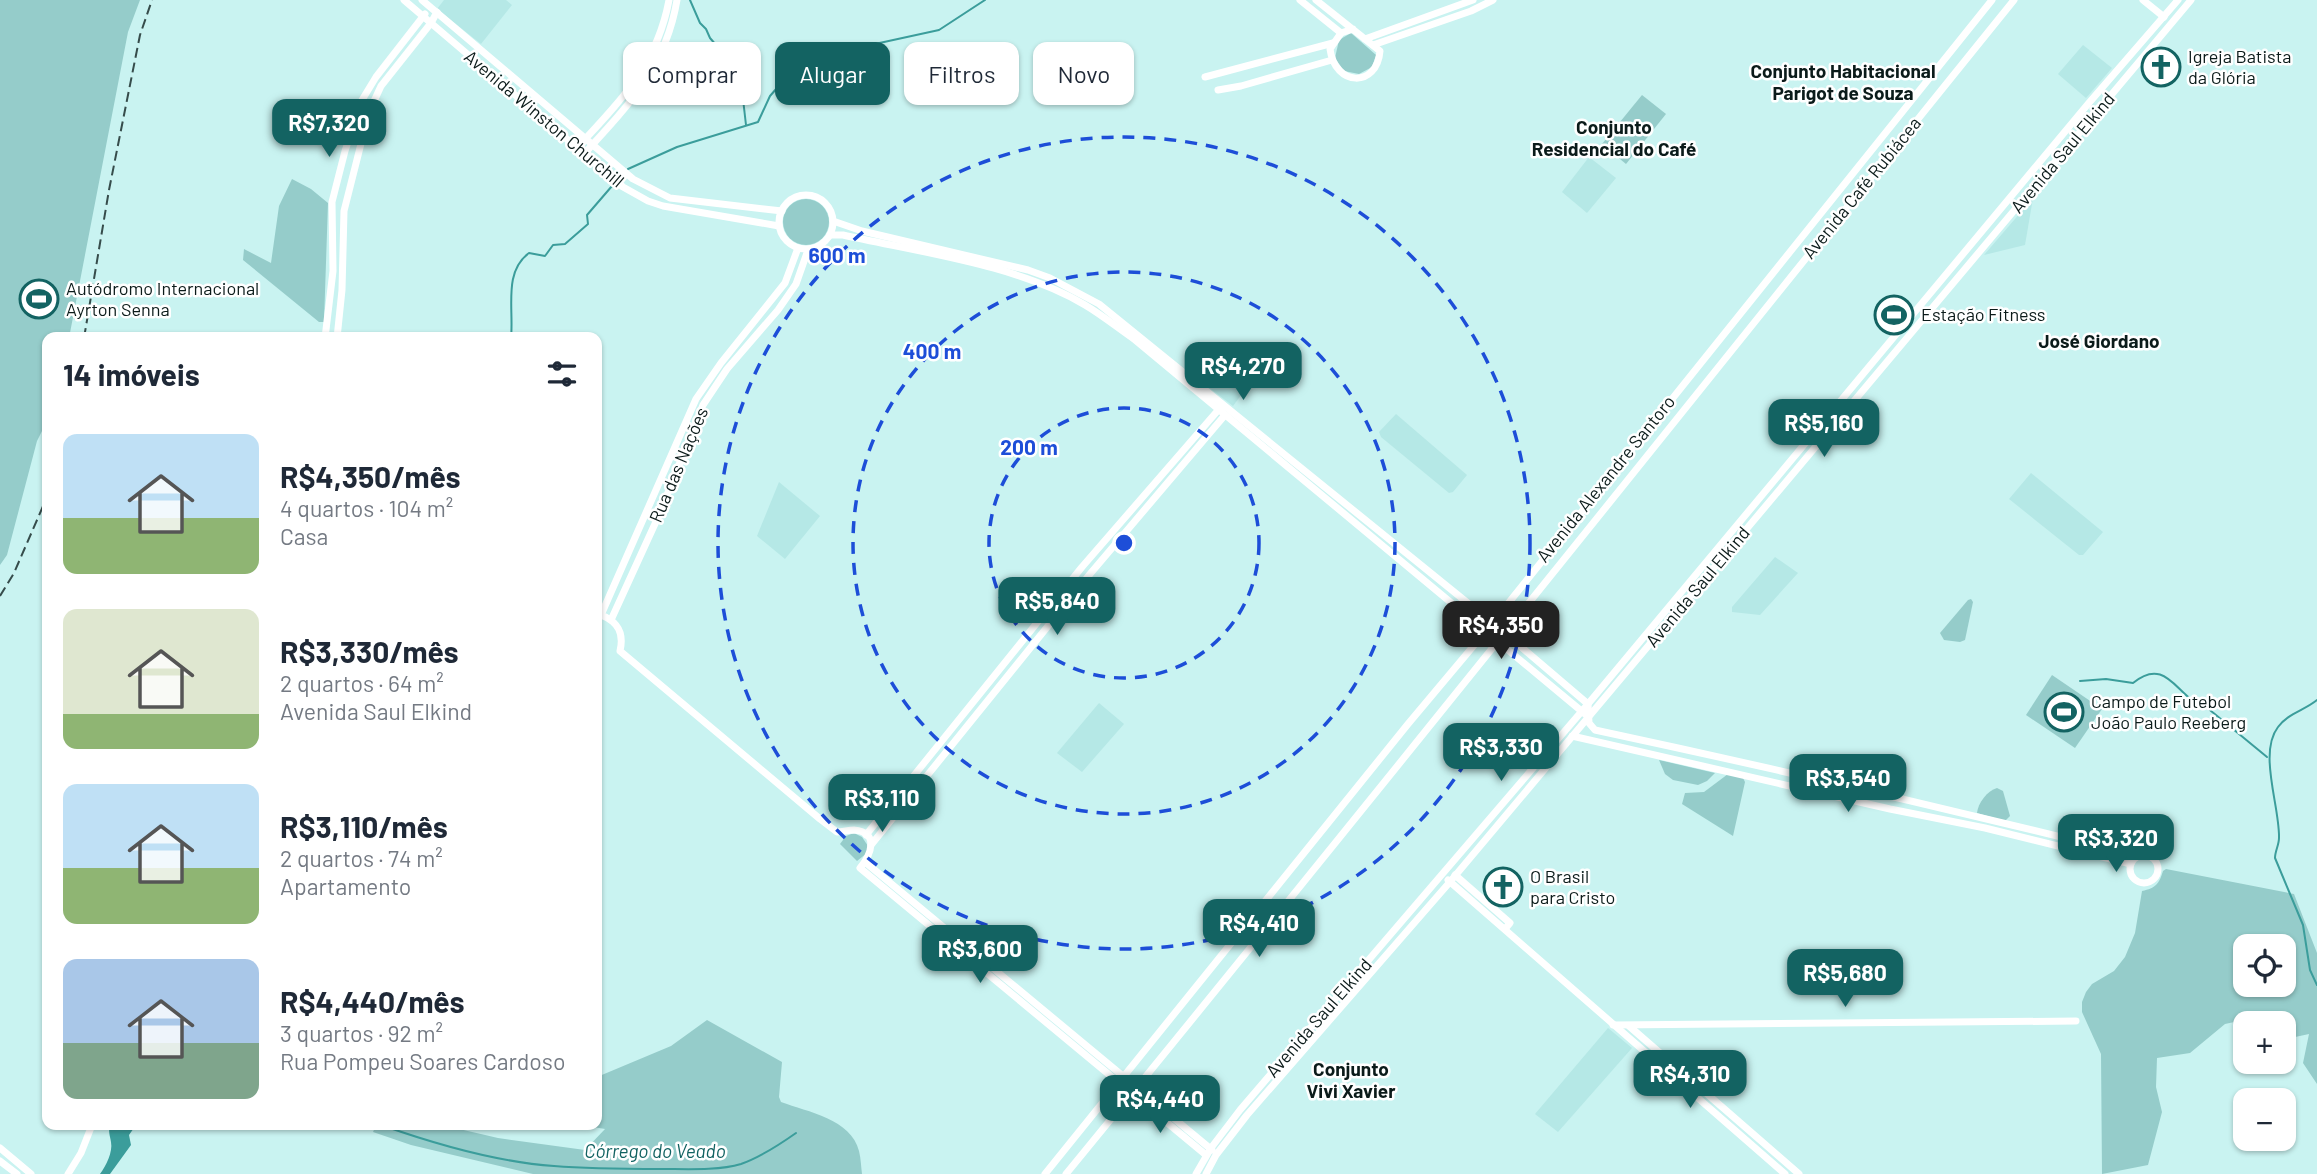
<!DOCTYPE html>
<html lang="pt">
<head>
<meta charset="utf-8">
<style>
  :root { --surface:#fff; --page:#f2f2f3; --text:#1f2937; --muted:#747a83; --accent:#136362 }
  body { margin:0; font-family:Barlow,sans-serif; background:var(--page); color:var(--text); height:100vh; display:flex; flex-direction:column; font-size:26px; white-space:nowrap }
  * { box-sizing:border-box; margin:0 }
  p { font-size:23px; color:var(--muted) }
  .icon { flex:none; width:38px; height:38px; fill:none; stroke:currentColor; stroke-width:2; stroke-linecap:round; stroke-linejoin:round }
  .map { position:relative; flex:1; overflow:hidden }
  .drawer { position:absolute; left:42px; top:332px; width:560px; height:798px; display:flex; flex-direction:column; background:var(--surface); border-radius:14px; box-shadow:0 2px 5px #0004 }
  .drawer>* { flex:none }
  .banner { position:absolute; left:623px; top:42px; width:665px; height:63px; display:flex; gap:14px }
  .tools { position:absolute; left:2233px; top:934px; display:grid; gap:14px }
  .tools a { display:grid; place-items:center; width:63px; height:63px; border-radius:14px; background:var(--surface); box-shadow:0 2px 5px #0004; font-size:35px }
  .price { position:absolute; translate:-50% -60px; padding:0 16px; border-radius:14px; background:var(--accent); color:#fff; font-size:23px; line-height:46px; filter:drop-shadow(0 2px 4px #0008) }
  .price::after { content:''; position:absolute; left:50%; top:42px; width:21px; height:16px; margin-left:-10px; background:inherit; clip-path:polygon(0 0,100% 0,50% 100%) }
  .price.active { background:#222; color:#fff }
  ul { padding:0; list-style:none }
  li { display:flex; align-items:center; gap:21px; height:175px; padding:0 21px }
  li span { display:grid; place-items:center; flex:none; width:196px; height:140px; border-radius:14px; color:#555 }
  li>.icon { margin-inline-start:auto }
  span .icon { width:84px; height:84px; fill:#fffc; stroke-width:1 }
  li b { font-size:30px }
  h2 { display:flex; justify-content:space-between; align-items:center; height:84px; padding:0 21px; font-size:30px }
  .pill { padding:0 24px; border-radius:14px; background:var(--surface); box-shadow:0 2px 5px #0004; font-size:24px; line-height:63px }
  .pill.active { background:var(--accent); color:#fff }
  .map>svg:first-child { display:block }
  .built { fill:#b5e8e6 }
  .green { fill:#95ccca; fill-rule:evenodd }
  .water { fill:#3b9d9b }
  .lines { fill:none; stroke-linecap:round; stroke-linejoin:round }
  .stream { stroke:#3b9d9b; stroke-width:2 }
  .secondary { stroke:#fff; stroke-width:7 }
  .rail { stroke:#364c4b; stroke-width:2; stroke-dasharray:10 5; stroke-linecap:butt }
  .ring { fill:none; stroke:#1d4ed8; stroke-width:3.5; stroke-dasharray:12 9 }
  .labels { text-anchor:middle; stroke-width:5; stroke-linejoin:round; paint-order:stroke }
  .poi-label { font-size:18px; fill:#0b1b1a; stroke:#fff; text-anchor:start }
  .street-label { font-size:18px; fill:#0b1b1a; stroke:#fff }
  .neighbourhood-label { font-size:19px; font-weight:bold; fill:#0b1b1a; stroke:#fff }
  .water-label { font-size:19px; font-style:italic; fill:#116261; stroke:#fff }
  .centre { fill:#1d4ed8; stroke:#fff; stroke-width:3.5 }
  .ring-label { font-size:21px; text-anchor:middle; font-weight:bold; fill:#1d4ed8; stroke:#fff; stroke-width:5; stroke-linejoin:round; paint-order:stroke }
</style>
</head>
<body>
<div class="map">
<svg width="2317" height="1174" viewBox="0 0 2317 1174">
  <rect width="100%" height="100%" fill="#c9f3f1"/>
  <g class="built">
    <path d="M 444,0 L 506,0 L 512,5 L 481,44 L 437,9 Z"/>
    <path d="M 2083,45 L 2112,68 L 2086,98 L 2058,74 Z"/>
    <path d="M 1589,157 L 1616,178 L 1587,213 L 1562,192 Z"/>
    <path d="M 2033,198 L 2025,245 L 1984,255 Z"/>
    <path d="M 1208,351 L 1250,383 L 1233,406 L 1191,374 Z"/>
    <path d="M 1396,414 L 1467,475 L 1453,492 L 1449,493 L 1381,437 L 1379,432 Z"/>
    <path d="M 2031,473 L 2103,532 L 2083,555 L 2079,555 L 2009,499 Z"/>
    <path d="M 779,482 L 820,516 L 785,559 L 757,536 Z"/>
    <path d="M 1775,557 L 1798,573 L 1760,615 L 1732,612 L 1732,607 Z"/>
    <path d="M 1099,703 L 1124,724 L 1082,772 L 1057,753 Z"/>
    <path d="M 1608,1028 L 1632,1048 L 1558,1132 L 1535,1114 Z"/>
  </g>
  <g class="green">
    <path d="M 0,0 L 140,0 L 128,32 L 69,338 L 47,338 L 47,421 L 37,441 L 7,555 L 0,565 Z"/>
    <path d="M 1351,33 L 1376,55 L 1372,67 L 1359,74 L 1344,71 L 1335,58 L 1339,40 Z"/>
    <path d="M 1642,95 L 1666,114 L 1626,164 L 1602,144 Z"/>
    <path d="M 292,179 L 311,189 L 328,203 L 324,322 L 319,322 L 243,260 L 244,249 L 271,263 L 279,206 Z"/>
    <circle cx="806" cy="222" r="23"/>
    <path d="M 1968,600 L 1971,599 L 1973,602 L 1965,640 L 1960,642 L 1944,640 L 1940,633 Z"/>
    <path d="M 2052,675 L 2102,709 L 2075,748 L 2026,715 Z"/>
    <path d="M 1659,760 L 1715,773 L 1707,781 L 1698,785 L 1673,780 L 1665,774 Z"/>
    <path d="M 1728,774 L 1743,778 L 1745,782 L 1733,836 L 1682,804 L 1685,793 L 1704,792 Z"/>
    <path d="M 1997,788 L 2003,791 L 2010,816 L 2005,821 L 1977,813 C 1978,803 1987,791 1997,788 Z"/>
    <path d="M 854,833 L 862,837 L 868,846 L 867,853 L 857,861 L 840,844 L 846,836 Z"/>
    <path d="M 2166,869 L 2294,894 L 2317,953 L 2317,1084 L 2303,1063 L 2309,1034 L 2286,1039 L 2284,1024 L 2274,1024 L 2267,1015 L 2225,1024 L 2190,1053 L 2157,1058 L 2156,1087 L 2162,1112 L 2148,1165 L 2102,1174 L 2101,1054 L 2082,1012 L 2082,1002 L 2086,992 L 2092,984 L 2114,971 L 2125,957 L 2135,933 L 2142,891 C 2156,888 2159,884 2163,871 ZM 2245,947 L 2284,947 L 2284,985 L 2245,985 Z"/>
    <path d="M 707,1020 L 782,1062 L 779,1097 L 781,1102 C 808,1112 851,1119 859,1151 C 861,1159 861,1167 862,1174 L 533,1174 L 411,1145 L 373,1132 L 376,1125 L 442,1125 L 498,1138 L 585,1150 L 605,1129 L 581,1125 L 597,1125 L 597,1077 L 671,1046 Z"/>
  </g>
  <path class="water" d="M 110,1125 L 136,1125 L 129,1135 L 131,1145 L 110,1174 L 100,1174 C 106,1166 113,1152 111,1142 C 110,1135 108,1132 110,1125 Z"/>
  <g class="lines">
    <g class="stream">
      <path d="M 690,0 L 700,23 L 706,29 L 710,38 L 740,73 L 746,125"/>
      <path d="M 628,169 L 677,147 L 758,122 L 770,96 L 777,88 L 807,84 L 827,74 L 835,56 L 852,49 L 939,30 L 985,0"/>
      <path d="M 511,338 C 514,309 503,272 529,253 L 545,256 L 553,245 L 565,244 L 588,224 L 587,215 L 612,186"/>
      <path d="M 2080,681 L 2106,679 L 2133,683 C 2168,654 2178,701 2205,706 L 2267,757"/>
      <path d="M 2317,700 C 2305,710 2287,714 2278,727 C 2258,753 2280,807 2279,838 C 2279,845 2275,851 2275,858 L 2303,925 L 2310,970 L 2317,985"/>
      <path d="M 384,1126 C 438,1145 497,1162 554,1166 C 590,1169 626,1169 661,1169 C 685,1169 718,1171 741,1164 C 761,1157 779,1145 796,1133"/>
    </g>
    <g class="secondary">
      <path d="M 404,0 L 623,187 L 648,201 L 663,206 L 779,226"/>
      <path d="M 422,0 L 633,179 L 670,198 L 782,211"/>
      <path d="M 1300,0 L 1341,33"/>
      <path d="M 1316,0 L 1380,51 C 1377,88 1335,87 1330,49 L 1341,33 L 1353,29"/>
      <path d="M 2143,0 L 2164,17"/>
      <path d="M 1365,39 L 1473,0"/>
      <path d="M 1373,45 L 1471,11 L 1493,0"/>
      <path d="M 1205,77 L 1333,43"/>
      <path d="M 1218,90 L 1241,86 L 1332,60"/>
      <path d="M 577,148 C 620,101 657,65 669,0"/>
      <path d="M 584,154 C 628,106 666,67 677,0"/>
      <circle cx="806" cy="222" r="27"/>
      <path d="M 833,221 L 862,231 L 1028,270 L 1050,278 L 1099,304 L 1506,634 L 1588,704 L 1589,723 L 1595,730 C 1777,769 1958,811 2138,856"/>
      <path d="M 830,235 L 843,235 C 919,252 1019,265 1085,305 C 1102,315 1118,328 1134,339 L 1585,714"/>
      <path d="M 798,248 L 785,283 L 721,363 L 696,399 L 601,615 C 619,622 624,634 620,651 L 820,819 L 837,832 C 843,832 848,830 854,830 C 880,832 871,855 860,868 L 1206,1155"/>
      <path d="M 325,338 L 333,271 L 332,202 L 345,151 L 362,100 L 376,77 L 425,14"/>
      <path d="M 337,338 L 342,290 L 344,211 L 369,112 L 381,86 L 431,23 L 437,12"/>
      <path d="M 611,620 L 659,515 L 703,405 L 727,369 L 778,310 L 796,284 L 808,250"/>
      <path d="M 1572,736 L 1890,809 L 1985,828 L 2131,864"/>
      <path d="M 866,835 L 1082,567 L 1220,408"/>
      <path d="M 871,845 L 1090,574 L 1225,415"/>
      <circle cx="2144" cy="869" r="14"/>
      <path d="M 865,862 L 1212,1150"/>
      <path d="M 1455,875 L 1510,923 L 1505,929"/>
      <path d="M 1448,880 L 1785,1174"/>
      <path d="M 1613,1025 L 2076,1021"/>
      <path d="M 1629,1026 L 1799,1174"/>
      <path d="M 0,1148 L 31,1174"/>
      <path d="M 0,1161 L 17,1174"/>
      <path d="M 68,1174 L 81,1153 L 92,1125"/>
      <path d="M 1045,1174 L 1408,724 L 1486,631 L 1992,0"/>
      <path d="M 1066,1174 C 1385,785 1698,391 2014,0"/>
      <path d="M 1196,1174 L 1211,1148 L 1240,1110 L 1588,704 L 2088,104 L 2178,0"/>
      <path d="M 1206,1174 L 1216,1155 L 1247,1115 L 1449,883 L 2191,0"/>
    </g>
    <g class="rail">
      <path d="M 84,338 L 109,190 L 140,35 L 152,0"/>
      <path d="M 0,596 L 14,573 L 47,497"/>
    </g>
  </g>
  <g class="ring">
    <circle cx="1124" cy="543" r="135"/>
    <circle cx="1124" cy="543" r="271"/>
    <circle cx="1124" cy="543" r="406"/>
  </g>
  <defs>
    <symbol id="church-ring" viewBox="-11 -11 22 22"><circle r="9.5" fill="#fff" stroke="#136362" stroke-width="1.5"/><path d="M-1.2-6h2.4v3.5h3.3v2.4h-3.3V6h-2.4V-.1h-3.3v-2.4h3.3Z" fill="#136362"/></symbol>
    <symbol id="stadium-ring" viewBox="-11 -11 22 22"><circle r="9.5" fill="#fff" stroke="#136362" stroke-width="1.5"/><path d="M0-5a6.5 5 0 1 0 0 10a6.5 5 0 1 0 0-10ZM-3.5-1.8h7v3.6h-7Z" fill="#136362"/></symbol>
  </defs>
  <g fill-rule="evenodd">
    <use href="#church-ring" x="2139" y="45" width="44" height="44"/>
    <use href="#stadium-ring" x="17" y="277" width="44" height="44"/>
    <use href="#stadium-ring" x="1872" y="293" width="44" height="44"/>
    <use href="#stadium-ring" x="2042" y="690" width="44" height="44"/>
    <use href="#church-ring" x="1481" y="865" width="44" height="44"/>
  </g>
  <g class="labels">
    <g class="poi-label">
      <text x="2188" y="63">Igreja Batista<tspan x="2188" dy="21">da Glória</tspan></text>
      <text x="66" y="295">Autódromo Internacional<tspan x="66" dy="21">Ayrton Senna</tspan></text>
      <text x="1921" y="321">Estação Fitness</text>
      <text x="2091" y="708">Campo de Futebol<tspan x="2091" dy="21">João Paulo Reeberg</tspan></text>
      <text x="1530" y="883">O Brasil<tspan x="1530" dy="21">para Cristo</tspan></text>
    </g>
    <g class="street-label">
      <text transform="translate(544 119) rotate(40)" y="6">Avenida Winston Churchill</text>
      <text transform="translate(2063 153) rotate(-50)" y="6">Avenida Saul Elkind</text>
      <text transform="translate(1862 188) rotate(-51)" y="6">Avenida Café Rubiácea</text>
      <text transform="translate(679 465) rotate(-67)" y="6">Rua das Nações</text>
      <text transform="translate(1606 479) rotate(-51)" y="6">Avenida Alexandre Santoro</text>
      <text transform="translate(1698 587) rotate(-50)" y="6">Avenida Saul Elkind</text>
      <text transform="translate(1319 1018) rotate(-49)" y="6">Avenida Saul Elkind</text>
    </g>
    <g class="neighbourhood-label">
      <text x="1843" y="78">Conjunto Habitacional<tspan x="1843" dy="22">Parigot de Souza</tspan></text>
      <text x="1614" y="134">Conjunto<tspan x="1614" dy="22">Residencial do Café</tspan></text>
      <text x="2099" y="348">José Giordano</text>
      <text x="1351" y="1076">Conjunto<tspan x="1351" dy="22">Vivi Xavier</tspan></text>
    </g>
    <g class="water-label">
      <text x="655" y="1158">Córrego do Veado</text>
    </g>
  </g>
  <circle cx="1124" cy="543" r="10" class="centre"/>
  <g class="ring-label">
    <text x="837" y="263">600 m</text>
    <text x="932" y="359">400 m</text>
    <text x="1029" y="455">200 m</text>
  </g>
</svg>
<div class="tools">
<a><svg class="icon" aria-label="locate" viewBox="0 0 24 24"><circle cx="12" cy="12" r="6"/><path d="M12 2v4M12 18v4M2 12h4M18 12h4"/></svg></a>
<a>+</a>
<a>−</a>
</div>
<b class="price" style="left:329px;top:159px">R$7,320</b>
<b class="price" style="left:1243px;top:402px">R$4,270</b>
<b class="price" style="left:1824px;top:459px">R$5,160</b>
<b class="price" style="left:1057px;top:637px">R$5,840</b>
<b class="price active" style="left:1501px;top:661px">R$4,350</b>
<b class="price" style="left:1501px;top:783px">R$3,330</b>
<b class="price" style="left:1848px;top:814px">R$3,540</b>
<b class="price" style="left:882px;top:834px">R$3,110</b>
<b class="price" style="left:2116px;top:874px">R$3,320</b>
<b class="price" style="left:1259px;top:959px">R$4,410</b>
<b class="price" style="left:980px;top:985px">R$3,600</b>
<b class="price" style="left:1845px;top:1009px">R$5,680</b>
<b class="price" style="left:1690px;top:1110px">R$4,310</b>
<b class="price" style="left:1160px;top:1135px">R$4,440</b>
<div class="banner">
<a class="pill">Comprar</a>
<a class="pill active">Alugar</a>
<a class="pill">Filtros</a>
<a class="pill">Novo</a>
</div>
<section class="drawer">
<h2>14 imóveis<svg class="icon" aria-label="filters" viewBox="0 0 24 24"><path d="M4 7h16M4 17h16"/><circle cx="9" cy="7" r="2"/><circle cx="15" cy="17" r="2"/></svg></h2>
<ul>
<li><span style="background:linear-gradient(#bfe0f5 60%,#8fb573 0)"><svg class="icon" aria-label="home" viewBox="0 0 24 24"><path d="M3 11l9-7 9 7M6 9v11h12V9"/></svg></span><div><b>R$4,350/mês</b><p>4 quartos · 104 m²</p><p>Casa</p></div></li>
<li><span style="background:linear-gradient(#dfe7d0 75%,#8fb573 0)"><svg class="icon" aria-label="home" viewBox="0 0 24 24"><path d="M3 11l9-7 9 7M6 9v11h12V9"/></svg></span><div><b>R$3,330/mês</b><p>2 quartos · 64 m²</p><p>Avenida Saul Elkind</p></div></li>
<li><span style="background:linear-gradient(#bfe0f5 60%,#8fb573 0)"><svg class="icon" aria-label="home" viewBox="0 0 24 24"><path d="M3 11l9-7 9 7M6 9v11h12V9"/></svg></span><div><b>R$3,110/mês</b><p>2 quartos · 74 m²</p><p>Apartamento</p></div></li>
<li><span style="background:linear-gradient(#a9c7e8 60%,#7fa58c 0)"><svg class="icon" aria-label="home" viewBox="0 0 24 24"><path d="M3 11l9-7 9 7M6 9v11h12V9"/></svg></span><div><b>R$4,440/mês</b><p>3 quartos · 92 m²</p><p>Rua Pompeu Soares Cardoso</p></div></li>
</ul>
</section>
</div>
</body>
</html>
